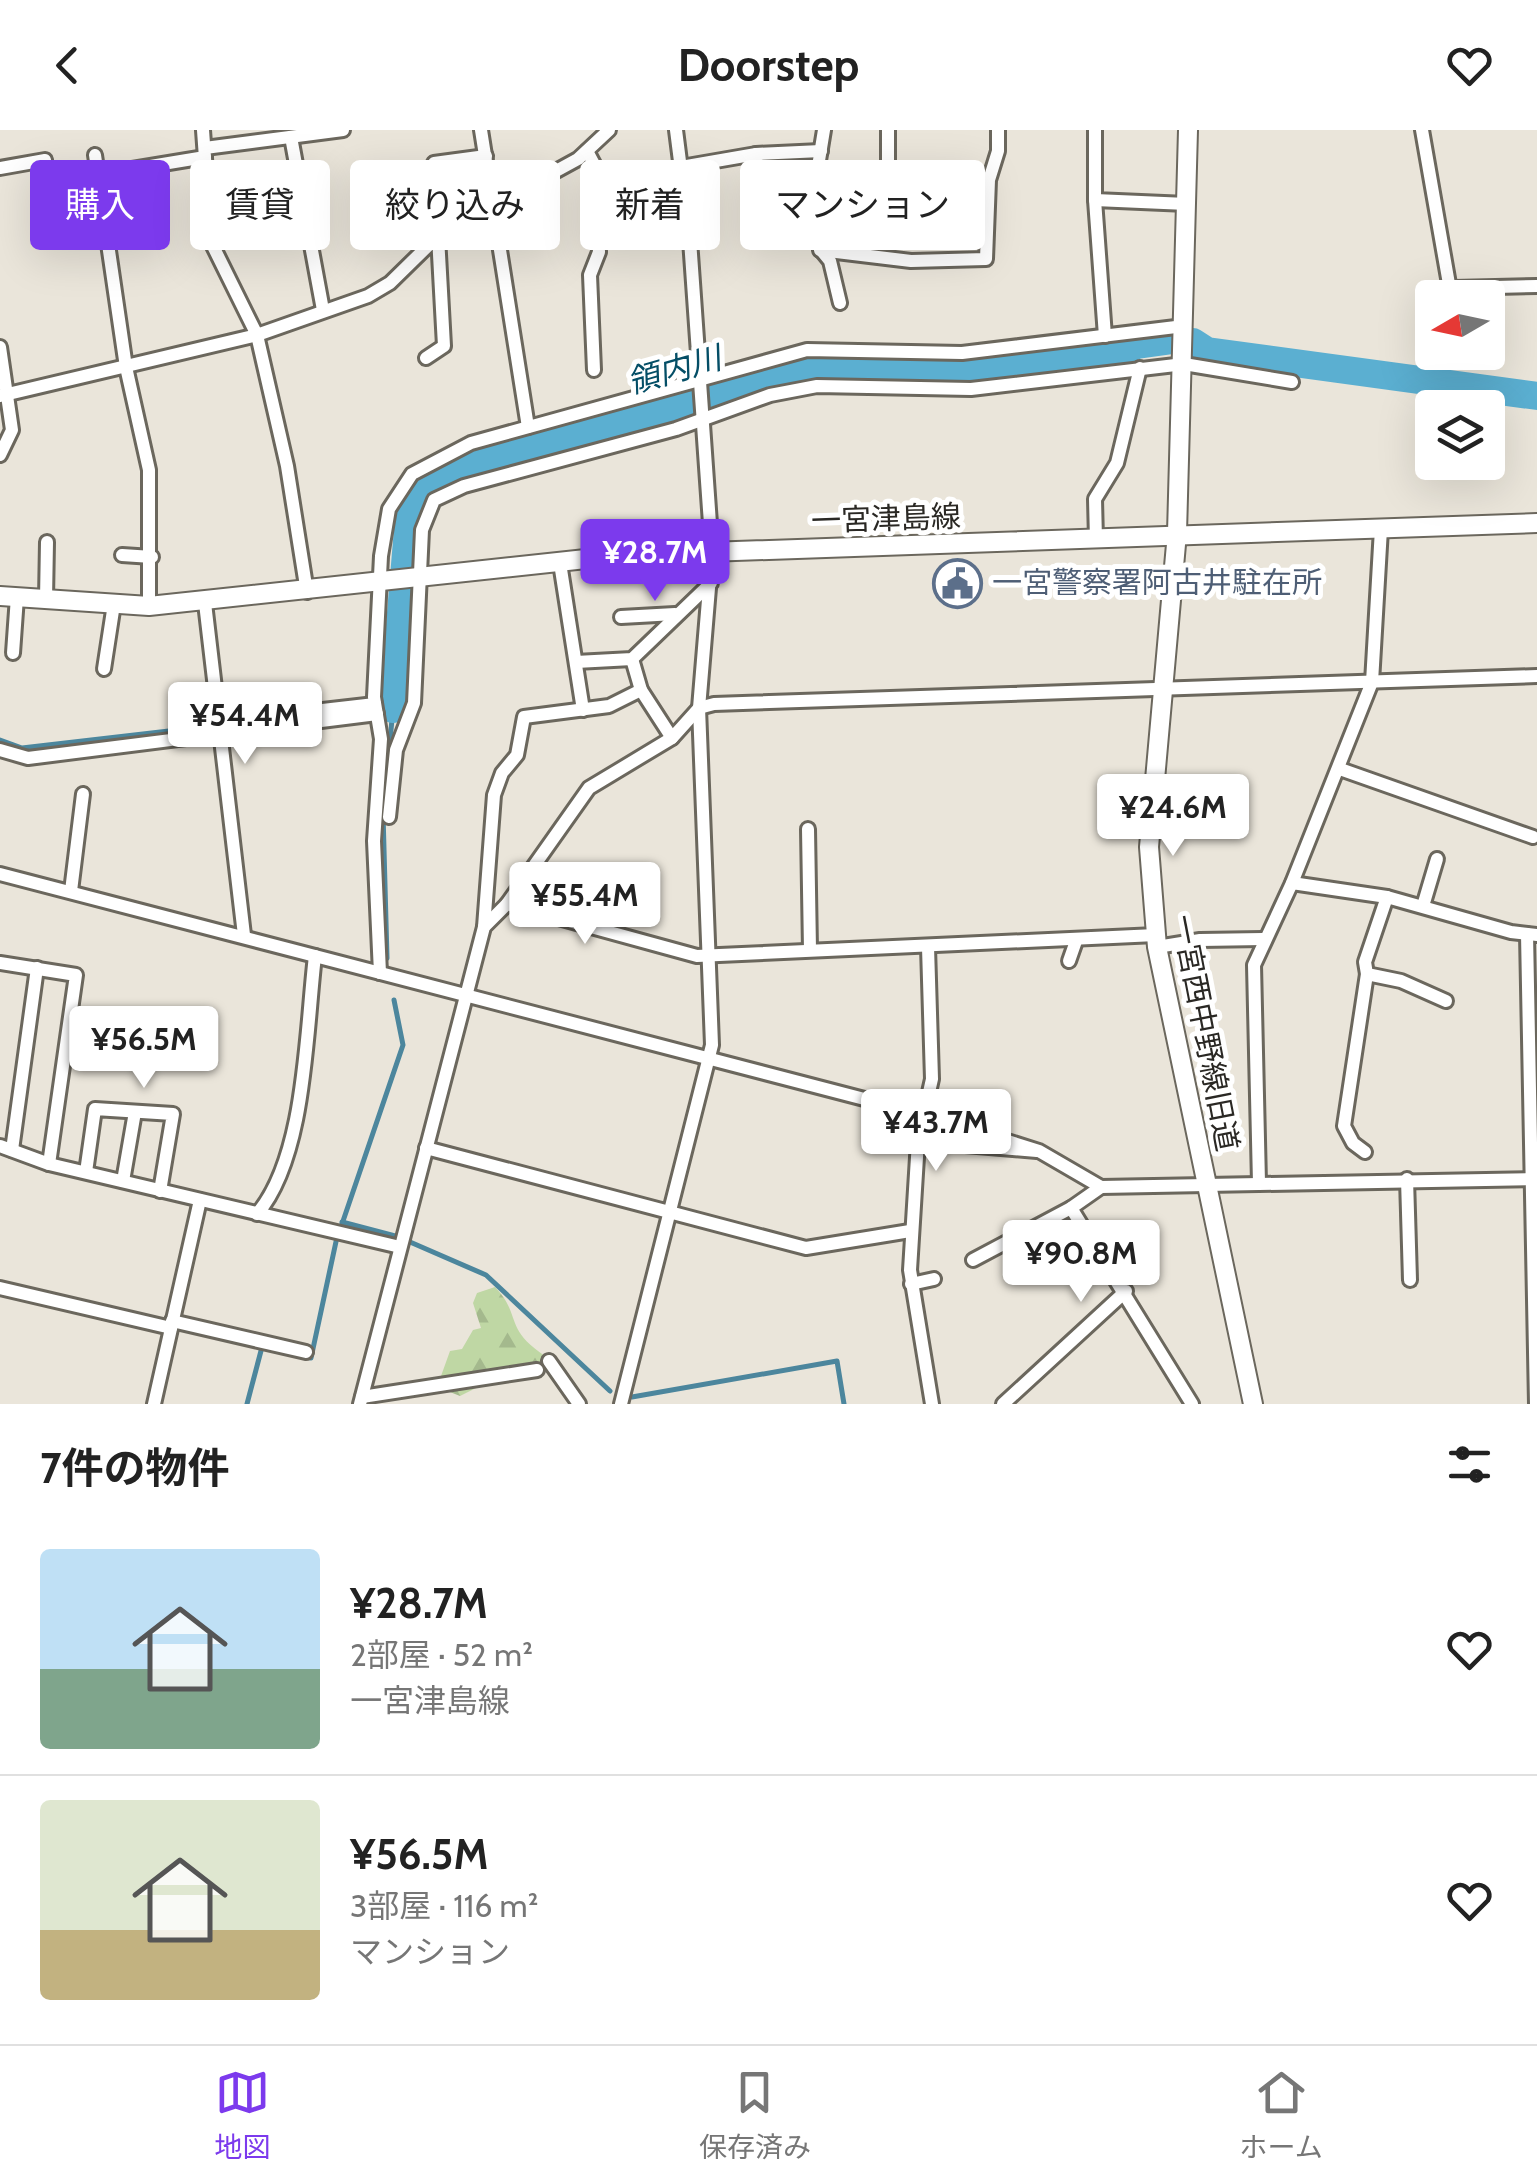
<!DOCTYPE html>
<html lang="ja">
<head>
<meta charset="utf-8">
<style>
  :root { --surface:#fff; --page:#f6f6f6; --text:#222; --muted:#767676; --line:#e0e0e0; --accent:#7c3aed }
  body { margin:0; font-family:Cabin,"Noto Sans JP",sans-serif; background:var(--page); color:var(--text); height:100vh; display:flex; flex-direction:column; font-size:38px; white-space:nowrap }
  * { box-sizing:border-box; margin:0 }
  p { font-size:32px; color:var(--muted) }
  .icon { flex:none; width:55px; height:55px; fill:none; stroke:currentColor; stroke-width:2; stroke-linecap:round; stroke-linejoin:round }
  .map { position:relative; height:1274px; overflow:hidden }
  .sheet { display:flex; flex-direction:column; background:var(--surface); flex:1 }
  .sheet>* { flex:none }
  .banner { position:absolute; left:30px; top:30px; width:1000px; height:90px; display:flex; gap:20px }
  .needle { width:65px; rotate:261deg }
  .controls { position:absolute; left:1415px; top:150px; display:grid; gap:20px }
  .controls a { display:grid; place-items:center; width:90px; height:90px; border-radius:10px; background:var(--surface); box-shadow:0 10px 40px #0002; font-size:50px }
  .price { position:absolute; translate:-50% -85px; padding:0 22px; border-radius:10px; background:#fff; color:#222; font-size:32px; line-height:65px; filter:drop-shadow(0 2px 5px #0008) }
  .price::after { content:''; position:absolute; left:50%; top:60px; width:30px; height:22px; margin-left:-15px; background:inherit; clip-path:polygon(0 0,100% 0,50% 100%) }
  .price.selected { background:var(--accent); color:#fff }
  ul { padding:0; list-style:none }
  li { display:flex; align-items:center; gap:30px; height:250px; padding:0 40px }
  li+li { border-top:2px solid var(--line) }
  li span { display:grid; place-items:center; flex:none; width:280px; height:200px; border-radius:10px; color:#555 }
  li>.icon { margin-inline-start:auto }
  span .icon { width:120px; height:120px; fill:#fffc; stroke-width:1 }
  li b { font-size:42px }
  h2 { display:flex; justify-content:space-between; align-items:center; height:120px; padding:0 40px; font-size:42px }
  .pill { padding:0 35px; border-radius:10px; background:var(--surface); box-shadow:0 10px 40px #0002; font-size:35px; line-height:90px }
  .pill.selected { background:var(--accent); color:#fff }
  header { display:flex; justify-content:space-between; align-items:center; height:130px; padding:0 40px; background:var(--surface); font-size:45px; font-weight:700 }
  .tab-bar { display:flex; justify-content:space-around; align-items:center; height:140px; border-top:2px solid var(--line); background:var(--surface); font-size:28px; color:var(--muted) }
  .tab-bar a { display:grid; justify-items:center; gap:5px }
  .tab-bar .selected { color:var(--accent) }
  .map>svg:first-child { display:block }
  .forest { fill:url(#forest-firs) }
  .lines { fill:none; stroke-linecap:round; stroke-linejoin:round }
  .stream { stroke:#4c869d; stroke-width:5 }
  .river { stroke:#5bafd1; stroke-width:28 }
  .street-casing { stroke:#6b675d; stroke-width:18 }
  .secondary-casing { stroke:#6b675d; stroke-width:22 }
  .street { stroke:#fff; stroke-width:12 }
  .secondary { stroke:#fff; stroke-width:18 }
  .labels { text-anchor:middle; stroke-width:10; stroke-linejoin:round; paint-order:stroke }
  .street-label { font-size:30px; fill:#2a2824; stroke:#fff }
  .service-label { font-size:30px; fill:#4e5e75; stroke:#fff; text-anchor:start }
  .water-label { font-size:32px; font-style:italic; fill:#044e66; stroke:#fff }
</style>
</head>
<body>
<header><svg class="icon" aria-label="back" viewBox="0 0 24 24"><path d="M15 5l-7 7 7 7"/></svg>Doorstep<svg class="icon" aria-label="heart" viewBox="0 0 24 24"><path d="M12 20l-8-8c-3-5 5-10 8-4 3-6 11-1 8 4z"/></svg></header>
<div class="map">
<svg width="1537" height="1274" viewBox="0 0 1537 1274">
  <defs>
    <pattern id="forest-firs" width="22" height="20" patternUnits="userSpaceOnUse" patternTransform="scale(2.5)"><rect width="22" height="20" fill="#bfd7a4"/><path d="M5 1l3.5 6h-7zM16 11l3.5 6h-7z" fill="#a4b98d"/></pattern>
  </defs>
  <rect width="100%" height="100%" fill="#eae5da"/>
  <path class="forest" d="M 495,1157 C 522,1185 503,1198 545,1226 L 546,1242 L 486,1242 L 476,1258 L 460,1266 L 445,1260 L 441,1246 L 450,1221 L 462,1219 L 473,1200 L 481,1198 L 473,1173 L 477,1163 Z"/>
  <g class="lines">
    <g class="stream">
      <path d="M 380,580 L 393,579 L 385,663"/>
      <path d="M 0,610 L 22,618 L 212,596"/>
      <path d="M 383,683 L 387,828"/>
      <path d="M 342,1092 L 399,1107"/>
      <path d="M 342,1094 L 403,915 L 394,870"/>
      <path d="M 410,1112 L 486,1145 L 610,1261"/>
      <path d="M 302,1226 L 311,1228 L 337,1107"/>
      <path d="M 632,1267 L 837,1231 L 844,1274"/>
      <path d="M 247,1274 L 262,1217"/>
    </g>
    <g class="river">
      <path d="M 1193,212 L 1207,221 L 1537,266"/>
      <path d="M 393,579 L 409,387 C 422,361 437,348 463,336 L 812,238 L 954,245 L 1114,225 L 1137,215 L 1173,210"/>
    </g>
    <defs>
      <g id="street">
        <path d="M 203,0 L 211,112 L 257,205 L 287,336 L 307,462"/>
        <path d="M 481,0 L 528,297"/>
        <path d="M 824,0 L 813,67 L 820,120 L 911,131 L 986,129 L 989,50 L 998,21 L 998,0"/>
        <path d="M 1095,0 L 1095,70 L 1187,74"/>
        <path d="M 1422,0 L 1449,154 L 1454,158 L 1537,156"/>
        <path d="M 291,7 L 323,180"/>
        <path d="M 205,18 L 343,0"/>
        <path d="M 587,21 L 595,36 L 599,122 L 590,145 L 594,240"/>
        <path d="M 95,25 L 126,237 L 149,340 L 149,476"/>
        <path d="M 681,37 L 756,24 L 821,21"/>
        <path d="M 0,38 L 45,30"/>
        <path d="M 96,45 L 205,27"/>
        <path d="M 888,54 L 888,0"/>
        <path d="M 1095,70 L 1105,206"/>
        <path d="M 598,86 L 688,83"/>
        <path d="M 754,87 L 816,86"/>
        <path d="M 754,98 L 756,24"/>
        <path d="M 821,120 L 830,131 L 840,173"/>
        <path d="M 0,217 L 12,300 L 0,325"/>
        <path d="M 426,228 L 444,216 L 434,33 L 486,26"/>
        <path d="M 0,266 L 257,205 L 368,166 L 390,153 L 439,105 L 578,29 L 609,0"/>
        <path d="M 1096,410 L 1095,369 L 1117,333 L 1140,238"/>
        <path d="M 122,425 L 152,427"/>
        <path d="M 560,433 L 583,580"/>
        <path d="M 46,469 L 47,412"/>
        <path d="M 205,473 L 244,805"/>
        <path d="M 621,487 L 675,484"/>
        <path d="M 13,523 L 17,467"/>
        <path d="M 632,529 L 641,560 L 672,608"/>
        <path d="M 576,532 L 632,529 L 711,453"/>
        <path d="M 104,539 L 114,474"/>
        <path d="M 218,592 L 375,574"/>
        <path d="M 0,620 L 28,628 L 377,584"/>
        <path d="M 1340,639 L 1533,707"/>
        <path d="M 389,687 L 396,620 L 414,573 L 422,400 L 434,370 L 464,356 L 676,299 L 770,265 L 817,256 L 971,259 L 1184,234 L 1292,252"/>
        <path d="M 808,699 L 810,820"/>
        <path d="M 0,744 L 922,984 L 1039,1021 L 1101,1057 L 1537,1049"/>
        <path d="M 1292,753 L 1387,767 L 1511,802 L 1537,805"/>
        <path d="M 71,761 L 83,664"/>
        <path d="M 1387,767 L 1365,832 L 1367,844 L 1401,851 L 1446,871"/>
        <path d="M 507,774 L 589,658 L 672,608 L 699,578 L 714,574 L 1537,546"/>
        <path d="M 1423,776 L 1437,729"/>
        <path d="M 484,797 L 494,665 L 502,643 L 517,625 L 524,587 L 609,576 L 641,560"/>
        <path d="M 1527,804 L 1536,1274"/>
        <path d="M 928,817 L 932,949 L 918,1011 L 910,1140 L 932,1274"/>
        <path d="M 1157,817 L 1200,810 L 1263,809"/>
        <path d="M 1069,831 L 1076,811"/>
        <path d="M 0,833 L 76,845 L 49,1034"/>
        <path d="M 380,843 L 374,711 L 381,609 L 374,567 L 381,426 L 389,379 L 412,344 L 471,313 L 807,220 L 962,223 L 1184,196"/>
        <path d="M 918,1011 L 1037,1021"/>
        <path d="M 0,1016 L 49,1034 L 400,1117"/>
        <path d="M 426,1018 L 806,1118 L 910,1101"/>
        <path d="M 12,1020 L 37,838"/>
        <path d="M 1365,1022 L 1353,1013 L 1344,996 L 1367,844"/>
        <path d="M 86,1042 L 95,979 L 173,984 L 160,1061"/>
        <path d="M 1407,1049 L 1410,1150"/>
        <path d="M 123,1051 L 135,982"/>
        <path d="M 1259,1053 L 1254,835 L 1292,753 L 1372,552 L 1381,399"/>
        <path d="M 1071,1078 L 1192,1274"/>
        <path d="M 257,1084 C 306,1027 306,900 315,826"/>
        <path d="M 973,1130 L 1071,1078 L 1101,1057"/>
        <path d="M 911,1154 L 934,1149"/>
        <path d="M 0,1158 L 171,1198"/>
        <path d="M 172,1191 L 306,1222"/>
        <path d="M 549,1231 L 579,1274"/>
        <path d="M 362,1267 L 537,1240"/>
        <path d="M 154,1274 L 200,1070"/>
        <path d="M 360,1274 L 484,797 L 507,774 L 697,826 L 1156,805"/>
        <path d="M 621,1274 L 712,915 L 699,578 L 712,422 L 690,110 L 676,0"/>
        <path d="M 1003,1274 L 1126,1161"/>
      </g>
      <g id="secondary">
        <path d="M 1188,0 L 1177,403 L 1149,717 L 1157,817 L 1253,1274"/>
        <path d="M 0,466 L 149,476 L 623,425 L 1537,393"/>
      </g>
    </defs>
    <use href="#street" class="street-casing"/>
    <use href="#secondary" class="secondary-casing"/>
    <use href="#street" class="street"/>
    <use href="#secondary" class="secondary"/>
  </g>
  <defs>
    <symbol id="civic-ring" viewBox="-11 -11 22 22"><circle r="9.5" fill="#fff" stroke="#5c6f8a" stroke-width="1.5"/><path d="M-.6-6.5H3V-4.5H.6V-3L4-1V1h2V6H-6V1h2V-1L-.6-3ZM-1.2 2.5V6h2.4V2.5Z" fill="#5c6f8a"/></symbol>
  </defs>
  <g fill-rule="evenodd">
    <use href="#civic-ring" x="930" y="426" width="55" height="55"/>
  </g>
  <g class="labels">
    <g class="street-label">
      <text transform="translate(886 389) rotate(-2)" y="10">一宮津島線</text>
      <text transform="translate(1205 903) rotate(79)" y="10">一宮西中野線旧道</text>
    </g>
    <g class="service-label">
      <text x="992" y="463">一宮警察署阿古井駐在所</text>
    </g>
    <g class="water-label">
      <text transform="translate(674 240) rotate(-16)" y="11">領内川</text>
    </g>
  </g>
</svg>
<div class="controls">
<a><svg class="needle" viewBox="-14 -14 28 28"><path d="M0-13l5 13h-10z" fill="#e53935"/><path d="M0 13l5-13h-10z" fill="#767676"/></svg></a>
<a><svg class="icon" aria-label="layers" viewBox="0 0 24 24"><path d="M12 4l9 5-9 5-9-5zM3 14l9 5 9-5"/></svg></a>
</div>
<b class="price selected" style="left:655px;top:474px">¥28.7M</b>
<b class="price" style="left:245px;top:637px">¥54.4M</b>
<b class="price" style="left:1173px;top:729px">¥24.6M</b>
<b class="price" style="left:585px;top:817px">¥55.4M</b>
<b class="price" style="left:144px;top:961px">¥56.5M</b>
<b class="price" style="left:936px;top:1044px">¥43.7M</b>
<b class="price" style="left:1081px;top:1175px">¥90.8M</b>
<div class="banner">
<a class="pill selected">購入</a>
<a class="pill">賃貸</a>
<a class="pill">絞り込み</a>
<a class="pill">新着</a>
<a class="pill">マンション</a>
</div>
</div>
<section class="sheet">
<h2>7件の物件<svg class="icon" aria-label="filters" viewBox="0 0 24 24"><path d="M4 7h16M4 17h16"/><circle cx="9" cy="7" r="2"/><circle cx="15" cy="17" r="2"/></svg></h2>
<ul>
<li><span style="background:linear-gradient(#bfe0f5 60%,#7fa58c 0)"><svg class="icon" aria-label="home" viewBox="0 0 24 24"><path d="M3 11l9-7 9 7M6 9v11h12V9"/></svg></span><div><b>¥28.7M</b><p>2部屋 · 52 m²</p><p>一宮津島線</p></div><svg class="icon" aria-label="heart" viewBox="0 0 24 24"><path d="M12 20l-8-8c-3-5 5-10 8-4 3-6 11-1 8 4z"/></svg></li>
<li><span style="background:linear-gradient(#dfe7d0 65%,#c2b280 0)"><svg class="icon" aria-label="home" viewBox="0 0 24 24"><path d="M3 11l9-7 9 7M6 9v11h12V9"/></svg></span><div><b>¥56.5M</b><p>3部屋 · 116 m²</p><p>マンション</p></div><svg class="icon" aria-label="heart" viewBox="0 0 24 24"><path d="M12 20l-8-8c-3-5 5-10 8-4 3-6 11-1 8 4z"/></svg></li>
</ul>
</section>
<nav class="tab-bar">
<a class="selected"><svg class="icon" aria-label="map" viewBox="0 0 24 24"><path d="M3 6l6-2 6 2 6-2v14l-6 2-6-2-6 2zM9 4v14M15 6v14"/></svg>地図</a>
<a><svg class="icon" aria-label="saved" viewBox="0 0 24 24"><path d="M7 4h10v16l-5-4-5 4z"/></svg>保存済み</a>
<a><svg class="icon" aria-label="home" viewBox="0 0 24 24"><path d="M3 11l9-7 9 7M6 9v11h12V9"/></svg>ホーム</a>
</nav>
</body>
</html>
